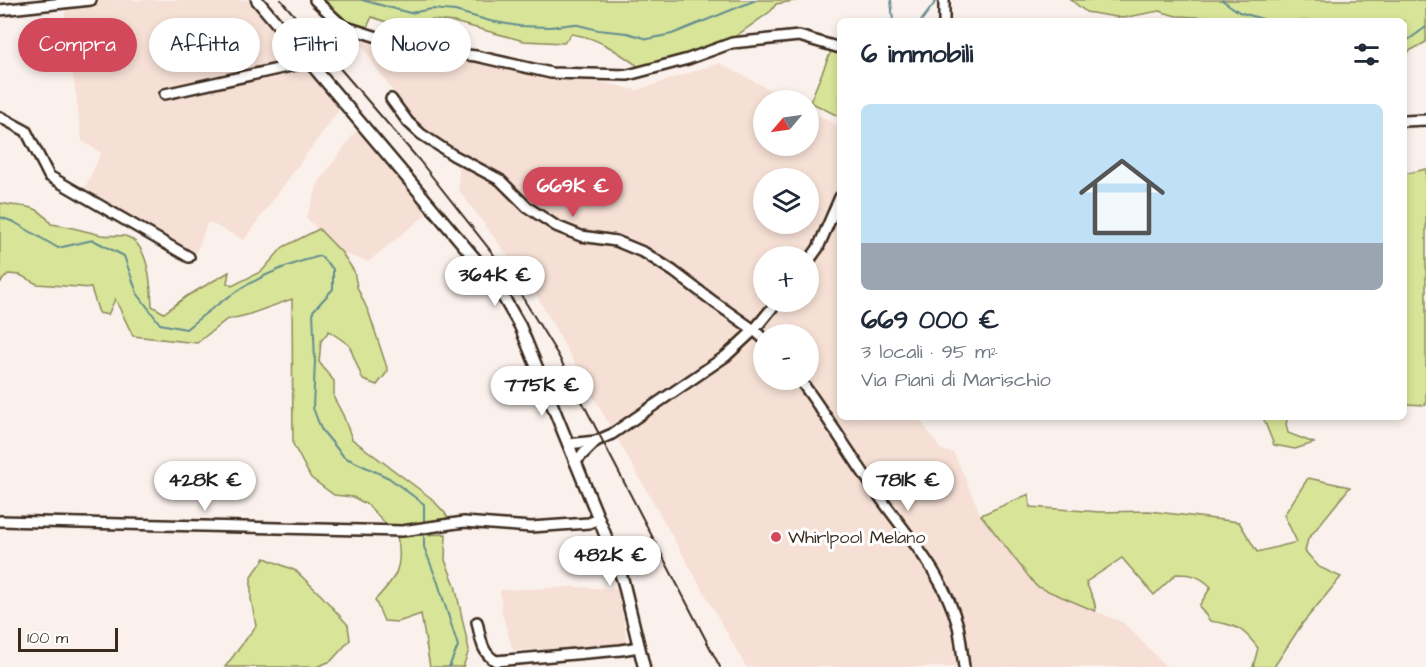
<!DOCTYPE html>
<html lang="it">
<head>
<meta charset="utf-8">
<style>
  :root { --surface:#fff; --page:#f2f2f3; --text:#1f2937; --muted:#747a83; --accent:#d1495b }
  body { margin:0; font-family:"Architects Daughter",sans-serif; background:var(--page); color:var(--text); height:100vh; display:flex; flex-direction:column; font-size:22px; white-space:nowrap }
  * { box-sizing:border-box; margin:0 }
  p { font-size:20px; color:var(--muted) }
  .icon { flex:none; width:33px; height:33px; fill:none; stroke:currentColor; stroke-width:2; stroke-linecap:round; stroke-linejoin:round }
  .map { position:relative; flex:1; overflow:hidden }
  .details { position:absolute; left:837px; top:18px; width:570px; height:402px; display:flex; flex-direction:column; background:var(--surface); border-radius:9px; box-shadow:0 3px 9px #0003 }
  .details>* { flex:none }
  .banner { position:absolute; left:18px; top:18px; width:570px; height:54px; display:flex; gap:12px }
  .needle { width:39px; rotate:241deg }
  .buttons { position:absolute; left:753px; top:90px; display:grid; gap:12px }
  .buttons a { display:grid; place-items:center; width:66px; height:66px; border-radius:50%; background:var(--surface); box-shadow:0 3px 9px #0003; font-size:30px }
  .scale { position:absolute; left:18px; bottom:15px; width:100px; box-sizing:border-box; padding-left:6px; border:3px solid #3b2a1e; border-top:0; font-size:16px; line-height:21px; white-space:nowrap; color:#3b2a1e; -webkit-text-stroke:4px #fff; paint-order:stroke }
  .price { position:absolute; translate:-50% -51px; padding:0 14px; border-radius:21px; background:#fff; color:#222; font-size:20px; line-height:39px; filter:drop-shadow(0 2px 3px #0008) }
  .price::after { content:''; position:absolute; left:50%; top:36px; width:18px; height:14px; margin-left:-9px; background:inherit; clip-path:polygon(0 0,100% 0,50% 100%) }
  .price.selected { background:var(--accent); color:#fff }
  ul { padding:0; list-style:none }
  li { display:grid; align-content:center; gap:12px; height:318px; padding:0 24px }
  li span { display:grid; place-items:center; height:186px; border-radius:9px; color:#555 }
  li>.icon { margin-inline-start:auto }
  span .icon { width:108px; height:108px; fill:#fffc; stroke-width:1 }
  li b { font-size:26px }
  h2 { display:flex; justify-content:space-between; align-items:center; height:72px; padding:0 24px; font-size:26px }
  .chip { padding:0 21px; border-radius:27px; background:var(--surface); box-shadow:0 3px 9px #0003; font-size:21px; line-height:54px }
  .chip.selected { background:var(--accent); color:#fff }
  .map>svg:first-child { display:block }
  .built { fill:#f6e0d5; fill-rule:evenodd }
  .green { fill:#d8e598; stroke:#8a885b; stroke-width:1.5 }
  .lines { fill:none; stroke-linecap:round; stroke-linejoin:round }
  .stream { stroke:#638c8f; stroke-width:2 }
  .minor-casing { stroke:#3b2a1e; stroke-width:14 }
  .major-casing { stroke:#3b2a1e; stroke-width:15 }
  .minor { stroke:#fff; stroke-width:9 }
  .major { stroke:#fff; stroke-width:10 }
  .rail { stroke:#3b2a1e; stroke-width:2 }
  .poi-dot { fill:#d1495b; stroke:#fff; stroke-width:2 }
  .labels { text-anchor:middle; stroke-width:6; stroke-linejoin:round; paint-order:stroke }
  .poi-label { font-size:18px; fill:#3b2a1e; stroke:#fff; text-anchor:start }
</style>
</head>
<body>
<div class="map">
<svg width="1426" height="667" viewBox="0 0 1426 667">
  <rect width="100%" height="100%" fill="#fbf1ec"/>
  <filter id="ink" filterUnits="userSpaceOnUse"><feTurbulence type="fractalNoise" baseFrequency=".0167" numOctaves="2"/><feDisplacementMap in="SourceGraphic" scale="12" xChannelSelector="R" yChannelSelector="G"/><feConvolveMatrix kernelMatrix="1 2 1 2 8 2 1 2 1" color-interpolation-filters="sRGB"/></filter>
  <g filter="url(#ink)">
    <g class="built">
      <path d="M 63,0 L 249,0 L 341,107 L 244,240 L 208,222 L 195,256 L 85,188 L 101,153 L 82,141 Z"/>
      <path d="M 354,34 L 398,49 L 536,68 L 637,90 L 719,63 L 790,100 L 764,100 L 764,146 L 808,146 L 809,110 L 840,127 L 840,417 L 918,417 L 941,450 L 954,453 L 981,515 L 1036,586 L 1124,623 L 1167,667 L 746,667 L 535,293 L 458,189 L 460,154 L 412,120 ZM 764,178 L 808,178 L 808,224 L 764,224 ZM 764,256 L 808,256 L 808,302 L 764,302 ZM 764,334 L 808,334 L 808,380 L 764,380 Z"/>
      <path d="M 357,129 L 428,213 L 368,262 L 342,253 L 306,218 L 319,182 Z"/>
      <path d="M 573,587 L 619,589 L 627,644 L 513,651 L 502,614 L 500,590 Z"/>
    </g>
    <g class="green">
      <path d="M 316,0 L 800,0 L 776,4 L 771,11 L 733,38 L 664,62 L 639,67 C 618,52 598,37 571,34 L 564,43 L 524,41 L 454,22 L 432,20 L 421,23 L 412,21 L 401,27 L 372,17 L 367,27 L 343,20 Z"/>
      <path d="M 1071,0 L 1426,0 L 1426,42 L 1404,54 L 1404,21 L 1223,21 L 1219,18 L 1176,16 L 1159,11 L 1122,18 L 1086,12 Z"/>
      <path d="M 831,51 L 840,54 L 840,117 L 810,102 Z"/>
      <path d="M 1426,169 L 1426,405 L 1404,404 L 1404,174 Z"/>
      <path d="M 0,203 C 23,209 36,201 51,224 C 68,226 84,231 101,235 C 109,236 117,235 125,236 C 149,242 151,286 152,306 L 164,313 L 187,296 L 229,272 L 227,283 L 232,286 L 262,271 L 283,247 L 319,229 L 342,253 L 354,271 L 357,287 L 369,313 L 388,371 L 377,385 L 363,380 L 349,345 L 329,331 L 321,341 L 319,362 L 334,381 L 334,398 L 343,415 L 352,439 L 431,498 L 445,513 L 449,520 L 406,526 L 388,526 L 368,505 L 353,497 L 334,495 L 311,478 L 293,444 L 292,299 L 247,315 L 226,320 L 197,343 L 133,336 L 115,299 L 108,315 L 99,313 L 91,288 L 37,284 L 20,275 L 8,274 L 0,283 Z"/>
      <path d="M 1264,417 L 1288,417 L 1286,424 L 1288,433 L 1314,443 L 1295,449 L 1274,445 L 1264,420 Z"/>
      <path d="M 1308,478 L 1350,487 L 1308,539 L 1305,551 L 1319,567 L 1341,577 L 1302,624 L 1274,667 L 1253,667 L 1258,648 C 1242,627 1236,625 1210,621 L 1199,606 L 1211,587 C 1200,576 1192,574 1176,574 L 1154,595 L 1122,558 L 1086,582 C 1089,591 1097,602 1095,611 L 1036,586 L 981,515 L 1029,494 L 1030,507 L 1100,512 L 1149,511 L 1239,522 L 1257,552 L 1297,542 L 1284,515 Z"/>
      <path d="M 446,534 L 445,560 L 455,585 L 469,650 L 463,667 L 430,667 L 421,614 L 398,622 L 384,621 L 375,600 C 396,578 404,567 397,536 Z"/>
      <path d="M 265,558 L 296,571 L 322,596 L 348,625 L 350,640 L 331,661 L 316,667 L 225,667 L 256,626 L 251,599 L 251,577 Z"/>
    </g>
    <g class="lines">
      <g class="stream">
        <path d="M 362,0 L 410,13 L 432,9 L 455,11 L 490,21 L 519,26 L 550,27 L 574,24 L 598,30 L 627,33 L 648,39 L 672,34 L 756,0"/>
        <path d="M 891,0 L 893,21"/>
        <path d="M 1222,0 L 1239,12 L 1269,21"/>
        <path d="M 921,21 L 937,0"/>
        <path d="M 1404,43 L 1426,27"/>
        <path d="M 0,217 L 14,222 L 58,248 L 93,240 L 124,256 L 137,293 L 160,324 L 186,329 C 230,293 264,270 320,256 L 333,269 L 333,289 L 313,311 L 315,361 L 313,408 L 321,429 L 344,457 L 389,478 L 424,504 L 424,524"/>
        <path d="M 424,530 L 424,547 L 438,583 L 458,646 L 449,667"/>
      </g>
      <defs>
        <g id="minor">
          <path d="M 315,0 L 343,26 L 415,49 L 476,56 L 551,73 L 628,75 L 688,59 L 732,43 L 799,36 L 840,48"/>
          <path d="M 944,0 L 944,21"/>
          <path d="M 0,10 L 91,0"/>
          <path d="M 165,94 L 309,62"/>
          <path d="M 391,99 L 408,122 L 421,134 L 453,155 L 500,180 L 527,207 L 556,226 L 581,236 L 616,241 L 645,253 L 673,271 L 714,302 L 754,330 L 764,339"/>
          <path d="M 0,117 L 26,131 L 49,176 L 189,257"/>
          <path d="M 1404,121 L 1426,120"/>
          <path d="M 808,262 L 818,248 L 840,197"/>
          <path d="M 800,380 C 827,416 851,456 877,493 C 907,536 944,574 958,626 C 961,639 962,654 964,667"/>
          <path d="M 568,444 L 596,441 L 612,434 L 726,356 L 754,330 L 777,302"/>
          <path d="M 575,462 L 596,441"/>
          <path d="M 0,521 L 402,531 L 464,522 L 531,527 L 589,523 L 599,519"/>
          <path d="M 477,622 C 481,638 481,653 496,661 L 621,650 L 639,647"/>
        </g>
        <path id="major" d="M 257,0 L 494,281 L 520,326 L 611,549 L 623,581 L 644,667"/>
      </defs>
      <use href="#minor" class="minor-casing"/>
      <use href="#major" class="major-casing"/>
      <use href="#minor" class="minor"/>
      <use href="#major" class="major"/>
      <path class="rail" d="M 281,0 L 419,160 L 505,269 L 558,355 L 720,667"/>
    </g>
  </g>
  <circle class="poi-dot" cx="776" cy="537" r="6"/>
  <g class="labels">
    <g class="poi-label">
      <text x="788" y="543">Whirlpool Melano</text>
    </g>
  </g>
</svg>
<div class="buttons">
<a><svg class="needle" viewBox="-14 -14 28 28"><path d="M0-13l5 13h-10z" fill="#e53935"/><path d="M0 13l5-13h-10z" fill="#747a83"/></svg></a>
<a><svg class="icon" aria-label="layers" viewBox="0 0 24 24"><path d="M12 4l9 5-9 5-9-5zM3 14l9 5 9-5"/></svg></a>
<a>+</a>
<a>−</a>
</div>
<div class="scale">100 m</div>
<b class="price selected" style="left:573px;top:218px">669K €</b>
<b class="price" style="left:495px;top:307px">364K €</b>
<b class="price" style="left:542px;top:417px">775K €</b>
<b class="price" style="left:205px;top:512px">428K €</b>
<b class="price" style="left:908px;top:512px">781K €</b>
<b class="price" style="left:610px;top:587px">482K €</b>
<div class="banner">
<a class="chip selected">Compra</a>
<a class="chip">Affitta</a>
<a class="chip">Filtri</a>
<a class="chip">Nuovo</a>
</div>
<section class="details">
<h2>6 immobili<svg class="icon" aria-label="filters" viewBox="0 0 24 24"><path d="M4 7h16M4 17h16"/><circle cx="9" cy="7" r="2"/><circle cx="15" cy="17" r="2"/></svg></h2>
<ul>
<li><span style="background:linear-gradient(#bfe0f5 75%,#9aa5b1 0)"><svg class="icon" aria-label="home" viewBox="0 0 24 24"><path d="M3 11l9-7 9 7M6 9v11h12V9"/></svg></span><div><b>669 000 €</b><p>3 locali · 95 m²</p><p>Via Piani di Marischio</p></div></li>
</ul>
</section>
</div>
</body>
</html>
